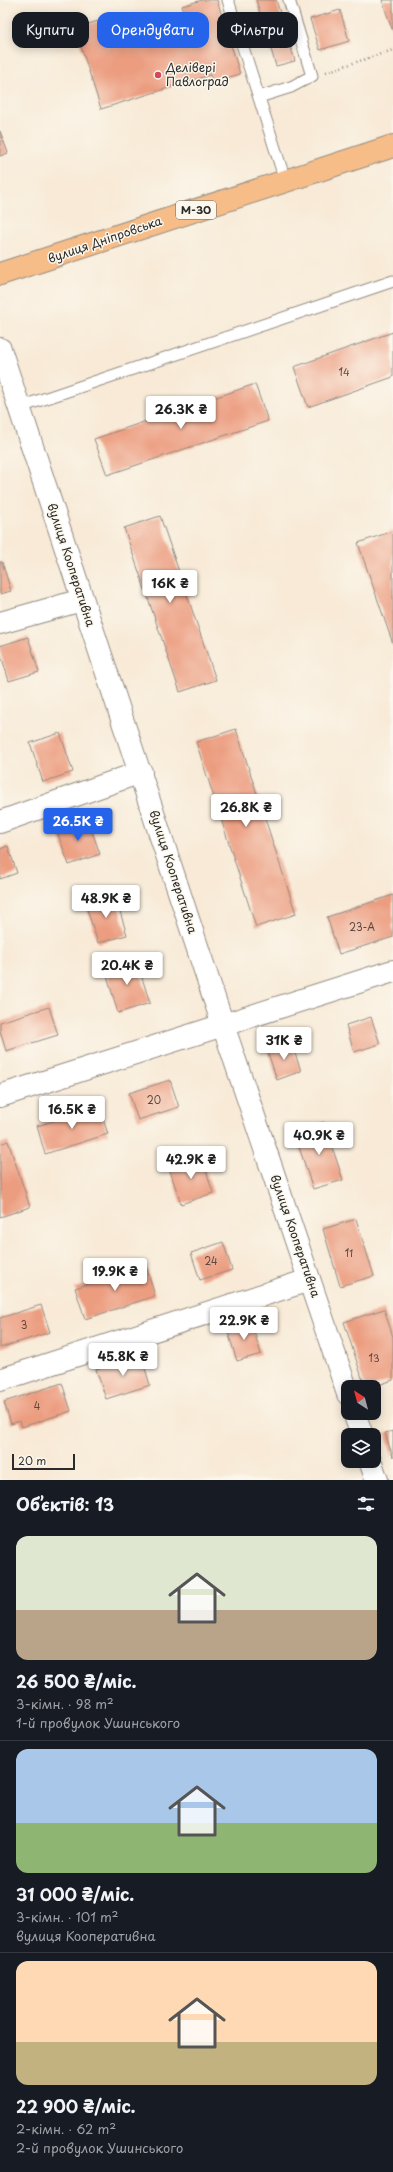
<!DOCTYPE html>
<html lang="uk">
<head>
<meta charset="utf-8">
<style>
  :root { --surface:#171b24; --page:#20242c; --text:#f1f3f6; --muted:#9ea1a6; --line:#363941; --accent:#2563eb }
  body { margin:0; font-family:"Playpen Sans",sans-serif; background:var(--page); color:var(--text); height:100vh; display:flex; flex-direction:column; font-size:15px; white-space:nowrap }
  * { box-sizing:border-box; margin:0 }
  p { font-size:13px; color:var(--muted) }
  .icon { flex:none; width:22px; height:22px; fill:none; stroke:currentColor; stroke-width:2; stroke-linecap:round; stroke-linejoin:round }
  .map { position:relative; height:1480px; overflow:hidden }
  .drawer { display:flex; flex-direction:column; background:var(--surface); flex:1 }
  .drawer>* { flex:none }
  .guide { position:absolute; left:12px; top:12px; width:369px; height:36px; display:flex; gap:8px }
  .needle { width:26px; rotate:324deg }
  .tools { position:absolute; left:341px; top:1380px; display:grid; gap:8px }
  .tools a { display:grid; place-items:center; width:40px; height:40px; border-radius:8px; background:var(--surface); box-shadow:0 2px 10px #0003; font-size:20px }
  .scale { position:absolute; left:12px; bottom:10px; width:63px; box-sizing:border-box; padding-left:4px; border:2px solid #2b2b2b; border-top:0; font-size:11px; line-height:14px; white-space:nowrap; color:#2b2b2b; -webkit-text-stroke:3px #fbf7ec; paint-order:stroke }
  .price { position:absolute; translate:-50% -34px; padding:0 9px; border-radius:4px; background:#fff; color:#222; font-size:13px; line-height:26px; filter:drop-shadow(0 1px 2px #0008) }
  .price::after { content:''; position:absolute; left:50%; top:24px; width:12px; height:9px; margin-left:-6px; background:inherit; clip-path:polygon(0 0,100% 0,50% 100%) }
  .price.active { background:var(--accent); color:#fff }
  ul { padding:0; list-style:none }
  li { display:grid; align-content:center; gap:8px; height:212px; padding:0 16px }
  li+li { border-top:1px solid var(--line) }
  li span { display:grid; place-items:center; height:124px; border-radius:12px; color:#555 }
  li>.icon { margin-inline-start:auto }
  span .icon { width:72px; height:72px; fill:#fffc; stroke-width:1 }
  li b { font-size:17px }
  h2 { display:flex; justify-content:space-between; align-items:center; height:48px; padding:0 16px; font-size:17px }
  .pill { padding:0 14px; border-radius:12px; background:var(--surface); box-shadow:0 2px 10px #0003; font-size:14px; line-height:36px }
  .pill.active { background:var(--accent); color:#fff }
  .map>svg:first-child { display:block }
  .building { fill:#ec9d80 }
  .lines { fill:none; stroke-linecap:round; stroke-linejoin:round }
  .lane-casing { stroke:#928a81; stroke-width:13 }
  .street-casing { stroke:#928a81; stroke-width:24 }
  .highway-casing { stroke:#928a81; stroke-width:24 }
  .path { stroke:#928a81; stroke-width:2.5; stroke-dasharray:1 3; stroke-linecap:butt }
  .lane { stroke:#fff; stroke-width:11 }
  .street { stroke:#fff; stroke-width:22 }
  .highway { stroke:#f7bd88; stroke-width:22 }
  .poi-dot { fill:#d1495b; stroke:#fbf7ec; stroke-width:1.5 }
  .labels { text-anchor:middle; stroke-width:3; stroke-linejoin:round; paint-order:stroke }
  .number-label { font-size:10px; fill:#5b4840 }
  .shield { fill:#fbf7ec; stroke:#696865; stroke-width:1 }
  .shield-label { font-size:11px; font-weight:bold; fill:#2b2b2b }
  .poi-label { font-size:12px; fill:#2b2b2b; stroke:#fbf7ec; text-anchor:start }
  .street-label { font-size:12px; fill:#2b2b2b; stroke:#fbf7ec }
</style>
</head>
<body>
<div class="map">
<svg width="393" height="1480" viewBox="0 0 393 1480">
  <rect width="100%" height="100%" fill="#fbf7ec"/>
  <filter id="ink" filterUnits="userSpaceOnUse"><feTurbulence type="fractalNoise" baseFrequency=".025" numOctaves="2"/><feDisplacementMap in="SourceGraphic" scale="8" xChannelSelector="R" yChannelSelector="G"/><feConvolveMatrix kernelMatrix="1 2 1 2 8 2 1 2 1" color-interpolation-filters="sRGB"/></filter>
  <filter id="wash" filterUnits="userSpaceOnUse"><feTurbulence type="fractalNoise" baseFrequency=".012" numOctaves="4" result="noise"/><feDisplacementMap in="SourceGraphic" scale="16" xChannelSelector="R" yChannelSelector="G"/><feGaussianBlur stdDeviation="0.9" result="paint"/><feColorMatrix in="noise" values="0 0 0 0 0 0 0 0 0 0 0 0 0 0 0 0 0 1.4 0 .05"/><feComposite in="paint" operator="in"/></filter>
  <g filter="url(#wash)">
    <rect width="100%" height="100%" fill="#f8ead7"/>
    <g id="blocks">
      <g class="building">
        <path d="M 202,0 L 217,0 L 240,74 L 213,82 L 210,75 L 101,109 L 75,28 L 98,21 L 106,47 L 187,21 L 182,6 Z"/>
        <path d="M 256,0 L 276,0 L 295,61 L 276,66 Z"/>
        <path d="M 382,0 L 393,0 L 393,29 L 392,29 Z"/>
        <path d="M 340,10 L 349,41 L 320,50 L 310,19 Z"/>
        <path d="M 0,131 L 8,153 L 0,156 Z"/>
        <path d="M 393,332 L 393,377 L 308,407 L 294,367 Z"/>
        <path d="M 255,384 L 268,421 L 107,475 L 94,439 Z"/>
        <path d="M 160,516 L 216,680 L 180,692 L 124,528 Z"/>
        <path d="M 393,531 L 393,644 L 358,543 Z"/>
        <path d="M 0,562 L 2,562 L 11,591 L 0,594 Z"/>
        <path d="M 28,637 L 39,672 L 9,681 L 0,652 L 0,646 Z"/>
        <path d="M 236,729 L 296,914 L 256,927 L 196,742 Z"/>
        <path d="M 60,733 L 73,772 L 43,782 L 30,743 Z"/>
        <path d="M 88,820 L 100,854 L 69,865 L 57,831 Z"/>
        <path d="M 8,846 L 17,873 L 0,879 L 0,849 Z"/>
        <path d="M 115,895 L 127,935 L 98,943 L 85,903 Z"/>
        <path d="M 393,895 L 393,937 L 339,954 L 327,917 Z"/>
        <path d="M 136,959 L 150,1003 L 118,1013 L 105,969 Z"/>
        <path d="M 49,1007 L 58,1035 L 6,1051 L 0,1031 L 0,1022 Z"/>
        <path d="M 371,1017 L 380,1044 L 354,1052 L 346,1025 Z"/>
        <path d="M 291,1042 L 301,1071 L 277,1080 L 267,1050 Z"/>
        <path d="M 170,1080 L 179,1107 L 138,1120 L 129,1093 Z"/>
        <path d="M 99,1107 L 108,1134 L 45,1154 L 37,1126 Z"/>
        <path d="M 324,1122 L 343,1180 L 313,1189 L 294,1132 Z"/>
        <path d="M 8,1141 L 30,1207 L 0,1217 L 0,1144 Z"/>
        <path d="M 202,1157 L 213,1193 L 181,1204 L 169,1168 Z"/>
        <path d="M 356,1219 L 374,1276 L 340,1286 L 323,1229 Z"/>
        <path d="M 223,1242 L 232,1270 L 200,1280 L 191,1253 Z"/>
        <path d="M 146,1266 L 155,1296 L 85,1319 L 75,1288 Z"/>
        <path d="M 41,1305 L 50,1332 L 0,1348 L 0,1318 Z"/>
        <path d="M 384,1309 L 393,1337 L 393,1380 L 372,1387 L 365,1387 L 344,1322 Z"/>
        <path d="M 251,1321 L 261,1354 L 237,1361 L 227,1329 Z"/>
        <path d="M 141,1355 L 150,1385 L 106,1399 L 96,1369 Z"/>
        <path d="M 62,1383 L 71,1411 L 22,1427 L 20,1421 L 11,1424 L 4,1402 Z"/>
        <path d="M 393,1431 L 393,1457 L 385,1433 Z"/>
      </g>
    </g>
  </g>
  <g filter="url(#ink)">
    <use href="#blocks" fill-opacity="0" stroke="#928a81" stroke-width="1"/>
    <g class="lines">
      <defs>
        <g id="lane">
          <path d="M 228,0 L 285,180"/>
          <path d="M 259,97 L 291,87 L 312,76 L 289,0"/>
          <path d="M 20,407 L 393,281"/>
        </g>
        <g id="street">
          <path d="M 0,349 L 223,1025 L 348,1394"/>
          <path d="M 0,623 L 82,600"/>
          <path d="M 0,822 L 141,772"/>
          <path d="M 0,1096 L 393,971"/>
          <path d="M 0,1380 L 309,1280"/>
          <path d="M 354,1413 L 362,1435"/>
          <path d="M 370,1461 L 377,1480"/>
        </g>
        <path id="highway" d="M 0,274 L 393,146"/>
      </defs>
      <use href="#lane" class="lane-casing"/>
      <use href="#street" class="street-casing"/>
      <use href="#highway" class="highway-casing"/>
      <path class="path" d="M 326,72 L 393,50"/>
      <use href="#lane" class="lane"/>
      <use href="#street" class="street"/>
      <use href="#highway" class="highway"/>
    </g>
  </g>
  <circle class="poi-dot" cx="158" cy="75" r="4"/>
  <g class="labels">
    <g class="number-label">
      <text x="344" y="376">14</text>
      <text x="362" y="931">23-А</text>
      <text x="154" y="1104">20</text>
      <text x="349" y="1257">11</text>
      <text x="211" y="1265">24</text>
      <text x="24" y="1329">3</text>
      <text x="374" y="1362">13</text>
      <text x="37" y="1410">4</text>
    </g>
    <rect class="shield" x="176" y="201" width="40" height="18" rx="3"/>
    <g class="shield-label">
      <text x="196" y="214">М-30</text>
    </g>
    <g class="poi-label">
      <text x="166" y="72">Делівері<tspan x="166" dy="14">Павлоград</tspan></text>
    </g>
    <g class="street-label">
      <text transform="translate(105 240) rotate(-19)" y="4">вулиця Дніпровська</text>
      <text transform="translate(71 565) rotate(72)" y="4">вулиця Кооперативна</text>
      <text transform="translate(173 872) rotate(72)" y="4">вулиця Кооперативна</text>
      <text transform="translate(295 1236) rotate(71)" y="4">вулиця Кооперативна</text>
    </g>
  </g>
</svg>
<div class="tools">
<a><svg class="needle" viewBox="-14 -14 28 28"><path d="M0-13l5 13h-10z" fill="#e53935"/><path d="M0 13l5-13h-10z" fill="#9ea1a6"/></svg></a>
<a><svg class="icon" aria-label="layers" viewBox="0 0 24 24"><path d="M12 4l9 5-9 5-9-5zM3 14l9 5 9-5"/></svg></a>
</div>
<div class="scale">20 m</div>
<b class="price" style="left:181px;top:430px">26.3K ₴</b>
<b class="price" style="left:170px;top:604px">16K ₴</b>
<b class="price" style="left:246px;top:828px">26.8K ₴</b>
<b class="price active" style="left:78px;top:842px">26.5K ₴</b>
<b class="price" style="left:106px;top:919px">48.9K ₴</b>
<b class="price" style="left:127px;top:986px">20.4K ₴</b>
<b class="price" style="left:284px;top:1061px">31K ₴</b>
<b class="price" style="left:72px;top:1130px">16.5K ₴</b>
<b class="price" style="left:319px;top:1156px">40.9K ₴</b>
<b class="price" style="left:191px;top:1180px">42.9K ₴</b>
<b class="price" style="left:115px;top:1292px">19.9K ₴</b>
<b class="price" style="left:244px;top:1341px">22.9K ₴</b>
<b class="price" style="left:123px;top:1377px">45.8K ₴</b>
<div class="guide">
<a class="pill">Купити</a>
<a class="pill active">Орендувати</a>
<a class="pill">Фільтри</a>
</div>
</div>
<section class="drawer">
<h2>Об’єктів: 13<svg class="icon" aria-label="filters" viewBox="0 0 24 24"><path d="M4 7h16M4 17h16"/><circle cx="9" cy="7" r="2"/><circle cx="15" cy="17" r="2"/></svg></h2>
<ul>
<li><span style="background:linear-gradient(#dfe7d0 60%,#b9a48a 0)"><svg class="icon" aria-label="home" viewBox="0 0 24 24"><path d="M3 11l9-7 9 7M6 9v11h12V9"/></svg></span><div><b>26 500 ₴/міс.</b><p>3-кімн. · 98 m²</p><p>1-й провулок Ушинського</p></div></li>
<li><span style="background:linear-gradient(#a9c7e8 60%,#8fb573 0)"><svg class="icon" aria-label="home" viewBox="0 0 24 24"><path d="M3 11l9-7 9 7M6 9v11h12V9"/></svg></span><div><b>31 000 ₴/міс.</b><p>3-кімн. · 101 m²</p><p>вулиця Кооперативна</p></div></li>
<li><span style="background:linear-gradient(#ffd9b3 65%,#c2b280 0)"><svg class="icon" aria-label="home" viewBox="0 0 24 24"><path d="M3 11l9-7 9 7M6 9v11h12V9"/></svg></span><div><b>22 900 ₴/міс.</b><p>2-кімн. · 62 m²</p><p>2-й провулок Ушинського</p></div></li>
</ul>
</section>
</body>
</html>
